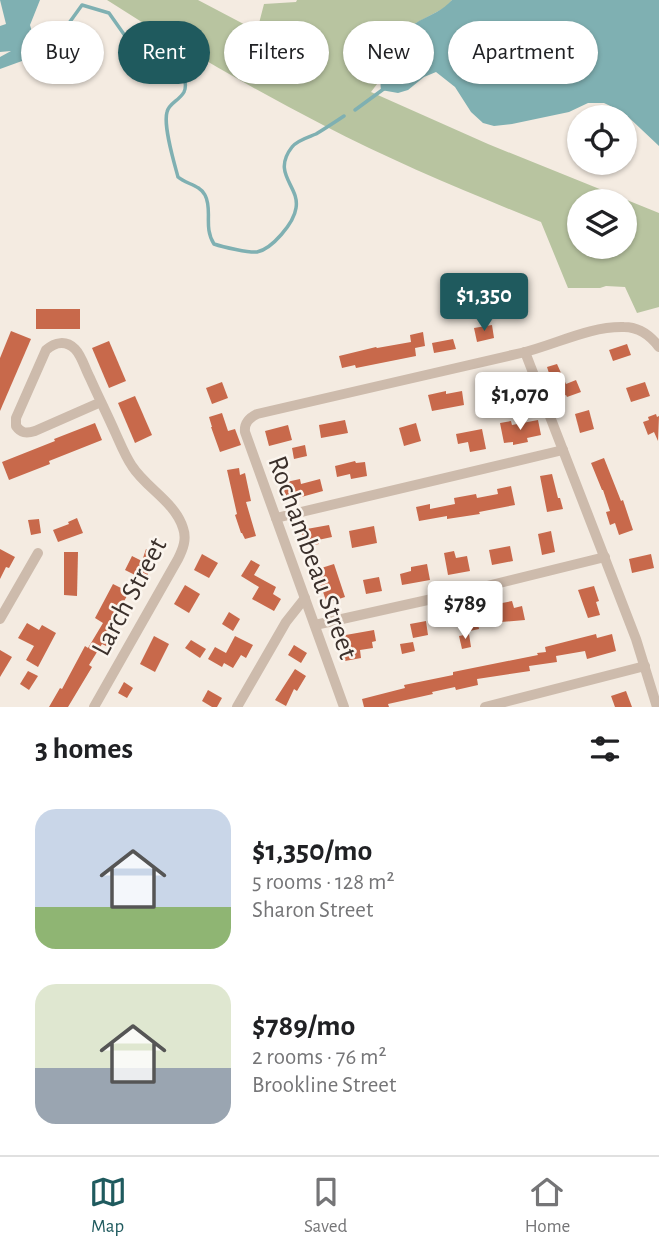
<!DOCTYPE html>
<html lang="en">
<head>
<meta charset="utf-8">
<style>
  :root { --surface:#fff; --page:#f6f6f6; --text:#202124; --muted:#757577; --line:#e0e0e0; --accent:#1f5a5e }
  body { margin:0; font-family:"Alegreya Sans",sans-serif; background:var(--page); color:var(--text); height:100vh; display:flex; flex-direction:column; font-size:26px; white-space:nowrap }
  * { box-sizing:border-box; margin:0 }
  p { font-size:23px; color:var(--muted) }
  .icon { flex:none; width:38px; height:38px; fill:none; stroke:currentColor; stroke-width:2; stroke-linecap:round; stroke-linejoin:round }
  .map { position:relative; height:707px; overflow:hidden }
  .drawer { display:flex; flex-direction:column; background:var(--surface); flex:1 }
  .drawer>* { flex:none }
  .hud { position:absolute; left:21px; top:21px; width:618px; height:63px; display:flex; gap:14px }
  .buttons { position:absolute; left:567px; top:105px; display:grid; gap:14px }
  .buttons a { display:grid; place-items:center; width:70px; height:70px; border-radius:50%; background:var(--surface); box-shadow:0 2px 5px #0004; font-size:35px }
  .price { position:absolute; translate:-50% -60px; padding:0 16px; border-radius:7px; background:#fff; color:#222; font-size:23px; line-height:46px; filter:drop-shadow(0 2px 4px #0008) }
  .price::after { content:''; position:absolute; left:50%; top:42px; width:21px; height:16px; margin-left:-10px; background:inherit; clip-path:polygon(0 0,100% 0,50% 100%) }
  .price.active { background:var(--accent); color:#fff }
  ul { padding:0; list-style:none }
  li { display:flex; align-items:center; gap:21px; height:175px; padding:0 35px }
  li span { display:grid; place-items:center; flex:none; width:196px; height:140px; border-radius:21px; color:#555 }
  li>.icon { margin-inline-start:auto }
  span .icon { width:84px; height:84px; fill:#fffc; stroke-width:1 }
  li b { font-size:30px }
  h2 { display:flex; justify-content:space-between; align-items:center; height:84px; padding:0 35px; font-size:30px }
  .pill { padding:0 24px; border-radius:32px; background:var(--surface); box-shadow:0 2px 5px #0004; font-size:24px; line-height:63px }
  .pill.active { background:var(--accent); color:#fff }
  .tab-bar { display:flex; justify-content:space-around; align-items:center; height:98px; border-top:2px solid var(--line); background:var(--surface); font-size:19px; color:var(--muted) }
  .tab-bar a { display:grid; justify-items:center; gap:4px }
  .tab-bar .active { color:var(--accent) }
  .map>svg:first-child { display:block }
  .green { fill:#b8c4a0; fill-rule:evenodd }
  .water { fill:#7fb0b2 }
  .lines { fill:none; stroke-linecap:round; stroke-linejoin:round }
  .stream { stroke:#7fb0b2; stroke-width:3.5 }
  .building { fill:#c8694b }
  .street { stroke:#cdbbac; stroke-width:10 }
  .labels { text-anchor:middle; stroke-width:5; stroke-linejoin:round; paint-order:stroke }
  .street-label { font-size:28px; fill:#3b302b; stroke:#fbf5ee }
</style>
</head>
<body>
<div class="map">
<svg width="659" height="707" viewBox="0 0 659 707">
  <rect width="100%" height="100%" fill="#f4ebe1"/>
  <path class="green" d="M 107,0 L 198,0 L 257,31 L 264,4 L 296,2 L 297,0 L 452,0 L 446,7 L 416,23 L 386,58 L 380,80 L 371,92 L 488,144 L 659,213 L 659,307 L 637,313 L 625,287 L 606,286 L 600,288 L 568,288 L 541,222 C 467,192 394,162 323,125 C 249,87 177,45 107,0 ZM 579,201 L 625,201 L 625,247 L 579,247 Z"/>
  <g class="water">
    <path d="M 0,0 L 40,0 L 30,25 L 35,42 L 22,61 L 0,69 L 0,57 L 11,51 L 0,52 L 0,26 L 6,24 Z"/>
    <path d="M 452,0 L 659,0 L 659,146 L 623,112 L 604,103 L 588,103 L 569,112 L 512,124 L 494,126 L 483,123 L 471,112 L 455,87 L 436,72 L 424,77 L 408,90 L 398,93 L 381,90 C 377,63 396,35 419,21 C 431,15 443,10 452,0 Z"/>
  </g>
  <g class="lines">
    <g class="stream">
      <path d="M 28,50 L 64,30 L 82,5 L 109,13 L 128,40 C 138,40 152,36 161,40 C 173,46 190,80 184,92 C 179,101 169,103 167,112 C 163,126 174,162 178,177 C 186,184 200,185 205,195 C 213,210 203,227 214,244 C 223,247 249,253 257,252 C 272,249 294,223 296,208 C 300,186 271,174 292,147 C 297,140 309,137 316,134 C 326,128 335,122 344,116"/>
      <path d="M 355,110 L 385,88"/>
    </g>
  </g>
  <g class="building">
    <rect x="36" y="309" width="44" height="20"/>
    <path d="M 492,325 L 494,338 L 477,342 L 474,328 Z"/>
    <path d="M 11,331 L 31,339 L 0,411 L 0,358 Z"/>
    <path d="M 423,332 L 425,346 L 415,348 L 416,356 L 356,368 L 355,365 L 342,368 L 339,356 L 376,347 L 377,348 L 411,342 L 410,335 Z"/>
    <path d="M 453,339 L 456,349 L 434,353 L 432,343 Z"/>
    <path d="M 109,341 L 126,381 L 109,388 L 92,348 Z"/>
    <path d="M 627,344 L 631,355 L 613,361 L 609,350 Z"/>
    <path d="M 557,364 L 566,384 L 576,380 L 581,392 L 567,397 L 566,395 L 557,398 L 547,367 Z"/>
    <path d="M 515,378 L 519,392 L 502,397 L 504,403 L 487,409 L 482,394 L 498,389 L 496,384 Z"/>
    <path d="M 222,382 L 228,398 L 212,404 L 206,388 Z"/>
    <path d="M 645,382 L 650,396 L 631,402 L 626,388 Z"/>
    <path d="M 446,391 L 446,394 L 462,391 L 464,405 L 432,411 L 428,395 Z"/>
    <path d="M 135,396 L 152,435 L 135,443 L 118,403 Z"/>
    <path d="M 589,410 L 594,429 L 580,433 L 575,414 Z"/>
    <path d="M 222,413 L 228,431 L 235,429 L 241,445 L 220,452 L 211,427 L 212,427 L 209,417 Z"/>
    <path d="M 656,414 L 657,417 L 659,416 L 658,441 L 654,432 L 648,435 L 643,422 L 649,420 L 648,417 Z"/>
    <path d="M 345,420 L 348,433 L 321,438 L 319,425 Z"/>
    <path d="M 538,420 L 541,435 L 527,438 L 528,442 L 513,445 L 513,442 L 504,443 L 500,423 L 511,421 L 512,425 Z"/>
    <path d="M 95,423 L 102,440 L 49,461 L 50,464 L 9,480 L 2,462 L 55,441 L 54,439 Z"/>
    <path d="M 416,423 L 421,441 L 404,446 L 399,428 Z"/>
    <path d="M 288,425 L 292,440 L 269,446 L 265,431 Z"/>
    <path d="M 482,429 L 486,449 L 470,452 L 468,442 L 458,444 L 456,434 Z"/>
    <path d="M 305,445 L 307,456 L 294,459 L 292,448 Z"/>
    <path d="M 604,458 L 621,501 L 623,500 L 633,530 L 619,535 L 615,523 L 610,525 L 606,512 L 610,511 L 603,490 L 602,490 L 591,463 Z"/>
    <path d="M 355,461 L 356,463 L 365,462 L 367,476 L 351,479 L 350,474 L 337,477 L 335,466 Z"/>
    <path d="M 239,468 L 240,475 L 245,473 L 251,501 L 246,502 L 256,536 L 245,539 L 242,533 L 241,533 L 235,515 L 237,514 L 227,470 Z"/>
    <path d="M 552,474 L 558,498 L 560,498 L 563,509 L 547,512 L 540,476 Z"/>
    <path d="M 300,479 L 301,484 L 320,479 L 323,491 L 287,501 L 282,483 Z"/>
    <path d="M 511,486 L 515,505 L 479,512 L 480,514 L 447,519 L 447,516 L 419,521 L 416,507 L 430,504 L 430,509 L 455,504 L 454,498 L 476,494 L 477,498 L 498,494 L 497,489 Z"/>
    <path d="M 77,518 L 83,533 L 58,542 L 53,530 L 69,524 L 68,522 Z"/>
    <path d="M 39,519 L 41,533 L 31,535 L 28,520 Z"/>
    <path d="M 329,525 L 332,537 L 318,540 L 319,544 L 305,547 L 301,530 Z"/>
    <path d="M 374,526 L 377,543 L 352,548 L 349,531 Z"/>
    <path d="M 551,531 L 555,552 L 542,555 L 538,534 Z"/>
    <path d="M 510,546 L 513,561 L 492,565 L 489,550 Z"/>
    <path d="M 0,549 L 15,557 L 9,568 L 6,567 L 0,579 Z"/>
    <path d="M 146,549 L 158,553 L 145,580 L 125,570 L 132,556 L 142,561 Z"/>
    <path d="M 454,551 L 456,558 L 467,556 L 470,571 L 448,575 L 444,553 Z"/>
    <path d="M 64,552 L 78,552 L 77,596 L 64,595 Z"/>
    <path d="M 202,554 L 218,563 L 209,578 L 194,570 Z"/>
    <path d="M 651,554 L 654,568 L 632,573 L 629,559 Z"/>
    <path d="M 251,560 L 260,565 L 254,575 L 276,587 L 273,594 L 281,599 L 274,611 L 252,599 L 259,587 L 241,576 Z"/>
    <path d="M 334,564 L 345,597 L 327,603 L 315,570 Z"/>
    <path d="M 427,564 L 430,580 L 402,585 L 400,574 L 411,571 L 411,567 Z"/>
    <path d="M 379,577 L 382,591 L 366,594 L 363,580 Z"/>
    <path d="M 113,584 L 129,592 L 111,626 L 116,629 L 106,646 L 102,644 L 89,665 L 92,667 L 68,707 L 49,707 L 60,688 L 62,689 L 85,646 L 88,648 L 103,623 L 95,618 Z"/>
    <path d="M 185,585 L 200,594 L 189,613 L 174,604 Z"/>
    <path d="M 594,586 L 599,601 L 596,602 L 600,615 L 588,618 L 578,590 Z"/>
    <path d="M 512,601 L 514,608 L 522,606 L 525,620 L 501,622 L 497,604 Z"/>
    <path d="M 475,609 L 479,629 L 465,632 L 461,611 Z"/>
    <path d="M 229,612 L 240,619 L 233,631 L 222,624 Z"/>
    <path d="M 426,621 L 428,635 L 413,638 L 410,624 Z"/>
    <path d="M 27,623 L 39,630 L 42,625 L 56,633 L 38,667 L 26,660 L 34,646 L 18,638 Z"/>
    <path d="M 374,630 L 376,641 L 372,642 L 373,648 L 360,650 L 361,658 L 345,661 L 340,636 Z"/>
    <path d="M 469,634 L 471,647 L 462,649 L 459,636 Z"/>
    <path d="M 596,634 L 597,638 L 612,634 L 616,651 L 587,659 L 585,651 L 556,656 L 557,662 L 529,666 L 530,671 L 477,679 L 478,685 L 456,690 L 455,687 L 432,692 L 433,694 L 388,704 L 389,707 L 364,707 L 362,699 L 405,688 L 404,685 L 453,675 L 453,672 L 538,655 L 537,653 L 546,652 L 545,647 Z"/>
    <path d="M 154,636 L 169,644 L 155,672 L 140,664 Z"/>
    <path d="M 235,636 L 253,645 L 246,658 L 241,655 L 233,668 L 224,663 L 222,667 L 208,659 L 215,647 L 226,653 Z"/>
    <path d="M 191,640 L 206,649 L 200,658 L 185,648 Z"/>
    <path d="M 413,642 L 415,651 L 402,654 L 400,644 Z"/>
    <path d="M 294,645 L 307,653 L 301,663 L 288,655 Z"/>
    <path d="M 0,650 L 12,657 L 0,677 Z"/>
    <path d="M 295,669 L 306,676 L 297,691 L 294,689 L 286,706 L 275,700 Z"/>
    <path d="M 28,671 L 38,676 L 29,690 L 20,684 Z"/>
    <path d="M 124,682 L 133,688 L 127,698 L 118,693 Z"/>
    <path d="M 208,690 L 222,698 L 217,707 L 212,707 L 202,701 Z"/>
    <path d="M 626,691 L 632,707 L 615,707 L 611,696 Z"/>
  </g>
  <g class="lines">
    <g class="street">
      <path d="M 525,352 L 636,639 L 657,707"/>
      <path d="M 276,518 L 563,450"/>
      <path d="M 0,619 L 38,553"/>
      <path d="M 315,625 L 459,593 L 605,557"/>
      <path d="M 94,707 L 178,559 C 183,549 187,539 183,528 C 175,502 146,488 132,466 C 125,456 120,443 115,432 C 107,414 98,396 90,378 C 85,369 82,356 75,349 C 66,340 55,342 46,350 L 16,418 L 16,426 C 21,433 26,434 35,431 L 101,402"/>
      <path d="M 237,707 L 286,622 L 305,598"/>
      <path d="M 344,707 L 245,432 C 244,423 249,418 257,414 C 345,393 433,374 521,353 C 555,345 589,326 624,327 C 639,327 650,335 659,347"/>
      <path d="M 485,707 L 645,666"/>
    </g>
  </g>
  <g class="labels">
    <g class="street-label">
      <text transform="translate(314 557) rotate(70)" y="10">Rochambeau Street</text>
      <text transform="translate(128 596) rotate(-62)" y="10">Larch Street</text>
    </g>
  </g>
</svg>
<div class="buttons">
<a><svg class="icon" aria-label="locate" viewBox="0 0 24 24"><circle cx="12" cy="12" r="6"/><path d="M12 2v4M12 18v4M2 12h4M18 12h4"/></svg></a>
<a><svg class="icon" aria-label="layers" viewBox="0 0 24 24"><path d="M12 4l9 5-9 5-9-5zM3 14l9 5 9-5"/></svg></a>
</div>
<b class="price active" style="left:484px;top:333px">$1,350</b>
<b class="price" style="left:520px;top:432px">$1,070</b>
<b class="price" style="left:465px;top:641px">$789</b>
<div class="hud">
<a class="pill">Buy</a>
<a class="pill active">Rent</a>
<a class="pill">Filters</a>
<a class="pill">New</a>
<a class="pill">Apartment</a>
</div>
</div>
<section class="drawer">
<h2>3 homes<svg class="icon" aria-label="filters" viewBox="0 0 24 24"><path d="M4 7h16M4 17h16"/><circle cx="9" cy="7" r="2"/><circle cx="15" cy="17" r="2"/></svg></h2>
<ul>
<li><span style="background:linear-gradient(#c9d6e8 70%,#8fb573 0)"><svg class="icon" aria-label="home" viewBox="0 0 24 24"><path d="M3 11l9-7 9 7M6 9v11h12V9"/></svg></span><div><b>$1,350/mo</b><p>5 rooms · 128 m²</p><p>Sharon Street</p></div></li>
<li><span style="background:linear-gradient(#dfe7d0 60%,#9aa5b1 0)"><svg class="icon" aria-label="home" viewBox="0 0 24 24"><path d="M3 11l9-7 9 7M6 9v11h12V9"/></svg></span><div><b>$789/mo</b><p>2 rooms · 76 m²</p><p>Brookline Street</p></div></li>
</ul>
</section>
<nav class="tab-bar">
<a class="active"><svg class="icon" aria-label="map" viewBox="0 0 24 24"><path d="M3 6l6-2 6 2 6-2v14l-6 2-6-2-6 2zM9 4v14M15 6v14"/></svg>Map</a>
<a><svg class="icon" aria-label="saved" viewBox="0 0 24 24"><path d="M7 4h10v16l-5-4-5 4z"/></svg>Saved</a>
<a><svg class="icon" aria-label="home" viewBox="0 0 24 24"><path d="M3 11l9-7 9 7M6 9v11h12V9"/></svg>Home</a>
</nav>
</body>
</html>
